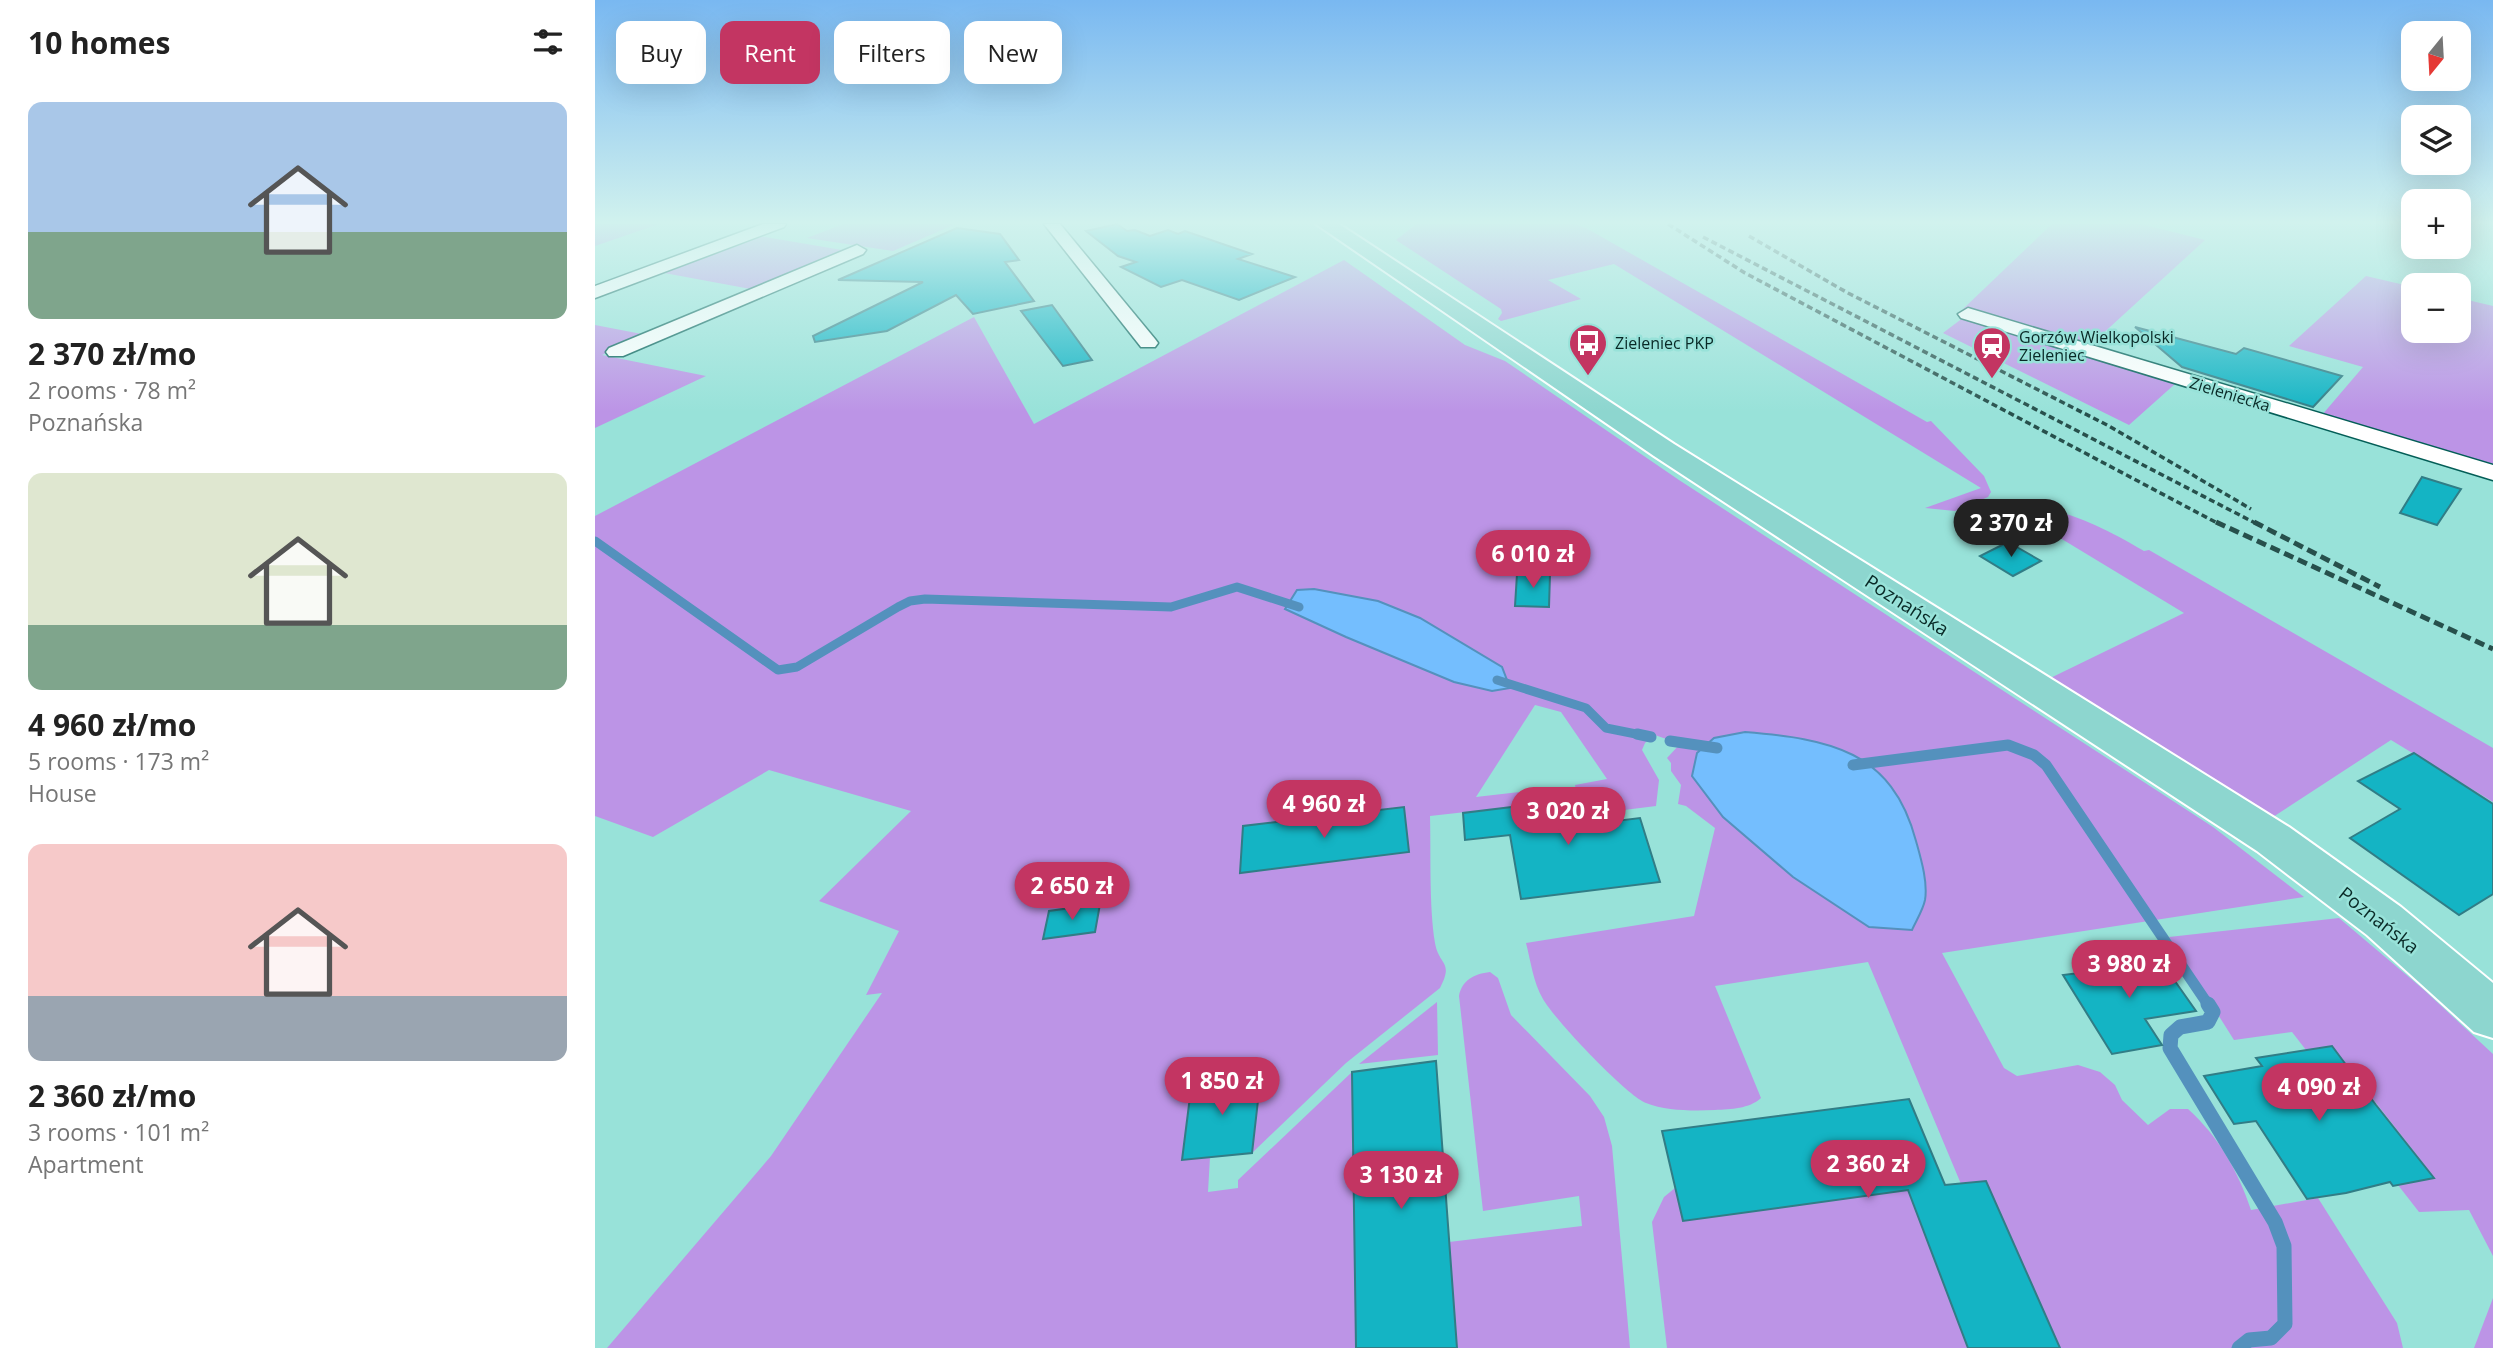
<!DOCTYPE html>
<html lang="en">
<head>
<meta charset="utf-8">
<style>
  :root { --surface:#fff; --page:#f6f6f6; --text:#222; --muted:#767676; --accent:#c33562 }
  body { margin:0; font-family:"Open Sans",sans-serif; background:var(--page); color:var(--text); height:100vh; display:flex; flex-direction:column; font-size:26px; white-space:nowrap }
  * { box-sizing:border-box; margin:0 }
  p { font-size:23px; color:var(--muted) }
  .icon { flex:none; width:38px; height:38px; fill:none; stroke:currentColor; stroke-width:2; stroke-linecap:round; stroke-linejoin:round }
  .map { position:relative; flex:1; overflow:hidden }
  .side { display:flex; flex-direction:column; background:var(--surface); width:595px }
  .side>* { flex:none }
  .banner { position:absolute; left:21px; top:21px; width:665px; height:63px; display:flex; gap:14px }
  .needle { width:46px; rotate:198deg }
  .buttons { position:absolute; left:1806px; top:21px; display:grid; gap:14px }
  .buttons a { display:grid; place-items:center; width:70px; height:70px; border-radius:14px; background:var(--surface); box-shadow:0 7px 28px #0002; font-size:35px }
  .price { position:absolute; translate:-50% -60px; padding:0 16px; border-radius:24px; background:var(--accent); color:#fff; font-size:23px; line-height:46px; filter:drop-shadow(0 2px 4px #0008) }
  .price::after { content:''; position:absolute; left:50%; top:42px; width:21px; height:16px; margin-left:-10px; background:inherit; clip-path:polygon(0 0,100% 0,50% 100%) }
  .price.on { background:#222; color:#fff }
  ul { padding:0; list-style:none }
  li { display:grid; align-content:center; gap:14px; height:371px; padding:0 28px }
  li span { display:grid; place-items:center; height:217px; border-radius:14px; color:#555 }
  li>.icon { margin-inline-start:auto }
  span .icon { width:126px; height:126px; fill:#fffc; stroke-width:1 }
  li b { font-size:30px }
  h2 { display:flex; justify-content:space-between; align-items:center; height:84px; padding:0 28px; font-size:30px }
  .chip { padding:0 24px; border-radius:14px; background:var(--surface); box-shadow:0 7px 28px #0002; font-size:24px; line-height:63px }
  .chip.on { background:var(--accent); color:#fff }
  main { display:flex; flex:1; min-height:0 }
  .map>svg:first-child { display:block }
  .green { fill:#bc94e6 }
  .water { fill:#74befe; stroke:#5491bd; stroke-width:2 }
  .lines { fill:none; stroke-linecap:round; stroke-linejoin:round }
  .stream-far2 { stroke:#5491bd; stroke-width:9 }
  .stream-far1 { stroke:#5491bd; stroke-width:11 }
  .stream { stroke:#5491bd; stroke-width:15 }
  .building { fill:#14b4c4; stroke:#317d86; stroke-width:2 }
  .minor-casing { stroke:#045e57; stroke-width:3 }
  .major-casing { stroke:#fff; stroke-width:4 }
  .minor { fill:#fff; fill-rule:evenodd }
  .major { fill:#8dd6cf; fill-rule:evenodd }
  .rail-far1 { stroke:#27504c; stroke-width:3.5; stroke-dasharray:6 3.5; stroke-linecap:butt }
  .rail { stroke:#27504c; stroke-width:5; stroke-dasharray:10 5; stroke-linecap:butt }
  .labels { text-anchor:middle; stroke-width:5; stroke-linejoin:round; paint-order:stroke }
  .far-poi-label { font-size:16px; fill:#092926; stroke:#98e2d9; text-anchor:start }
  .far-street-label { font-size:16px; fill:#092926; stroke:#98e2d9 }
  .street-label { font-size:19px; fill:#092926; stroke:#98e2d9 }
</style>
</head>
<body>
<main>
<section class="side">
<h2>10 homes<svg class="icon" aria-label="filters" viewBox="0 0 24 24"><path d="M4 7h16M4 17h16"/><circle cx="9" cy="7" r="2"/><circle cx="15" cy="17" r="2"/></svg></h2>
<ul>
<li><span style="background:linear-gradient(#a9c7e8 60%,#7fa58c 0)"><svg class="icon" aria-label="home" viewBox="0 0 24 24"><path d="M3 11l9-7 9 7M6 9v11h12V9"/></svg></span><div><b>2 370 zł/mo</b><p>2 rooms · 78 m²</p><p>Poznańska</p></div></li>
<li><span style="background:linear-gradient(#dfe7d0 70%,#7fa58c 0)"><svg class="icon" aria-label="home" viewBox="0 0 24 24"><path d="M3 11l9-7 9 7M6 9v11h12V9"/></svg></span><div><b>4 960 zł/mo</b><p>5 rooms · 173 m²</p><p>House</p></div></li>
<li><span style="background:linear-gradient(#f6c9c9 70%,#9aa5b1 0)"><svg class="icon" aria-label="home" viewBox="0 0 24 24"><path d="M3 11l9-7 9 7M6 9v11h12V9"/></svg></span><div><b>2 360 zł/mo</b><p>3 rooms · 101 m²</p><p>Apartment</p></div></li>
</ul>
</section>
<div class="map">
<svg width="1898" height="1348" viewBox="0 0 1898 1348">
  <rect width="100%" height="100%" fill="#98e2d9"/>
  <g class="green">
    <path d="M 0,224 L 64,224 L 0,246 Z"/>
    <path d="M 248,224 L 361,224 L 298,251 L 212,238 Z"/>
    <path d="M 821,224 L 979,224 L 991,228 L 1332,422 L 1336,421 L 1389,476 L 1396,492 L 1393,497 L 1360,511 L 1330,508 L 1386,488 L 1019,264 L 953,280 L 986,299 L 906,321 L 903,319 L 907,313 L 906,309 L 801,240 Z"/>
    <path d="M 1457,224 L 1546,224 L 1610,240 L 1491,349 L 1368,309 Z"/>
    <path d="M 164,236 L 253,251 L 161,290 L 64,272 Z"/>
    <path d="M 749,260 L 870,345 L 910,361 L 1084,480 L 1618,827 L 1709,897 L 1347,953 L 1409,1068 L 1422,1076 L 1483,1065 L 1505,1072 L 1520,1085 L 1527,1100 L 1553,1125 L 1575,1109 L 1593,1109 C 1624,1137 1643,1171 1656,1210 L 1723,1198 L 1802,1323 L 1808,1348 L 1465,1348 L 1391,1181 L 1366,1184 L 1273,962 L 1120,986 L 1166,1098 C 1154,1109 1136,1109 1120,1110 C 1098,1111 1071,1111 1051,1103 C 1031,1095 959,1019 948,999 C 938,982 936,962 931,943 L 1099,916 L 1120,828 L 1091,806 L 1083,804 L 1086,785 L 1076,771 L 1076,763 L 1072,758 L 1085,744 L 1060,735 L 1050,743 L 1047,750 L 1064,780 L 1061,806 L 1005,813 L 999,797 L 983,799 L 980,785 L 1012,779 L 966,712 L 940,705 L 881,797 L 967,787 L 969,801 L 835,816 C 836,855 834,906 840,943 C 844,966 859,961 845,988 L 751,1063 L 657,1153 L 665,1074 L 597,1081 L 587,1160 L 615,1157 L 613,1192 L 643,1188 L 643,1180 L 757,1072 L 761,1348 L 12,1348 L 176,1156 L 287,993 L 271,995 L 304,931 L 224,901 L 316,811 L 174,770 L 58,837 L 0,816 L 0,516 L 379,317 L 439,424 Z"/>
    <path d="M 1771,276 L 1818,287 L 1818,331 L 1864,331 L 1864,298 L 1898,306 L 1898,466 L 1727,415 L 1768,367 L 1694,346 Z"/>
    <path d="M 1373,314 L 1580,377 L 1580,384 L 1534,425 L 1348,333 Z"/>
    <path d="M 0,325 L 52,335 L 7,355 L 111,376 L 0,428 Z"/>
    <path d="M 1433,504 C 1481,514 1508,527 1549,551 L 1554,550 L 1898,748 L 1898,802 L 1796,740 L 1661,828 L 1439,686 L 1589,613 L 1412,506 Z"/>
    <path d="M 1744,918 L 1828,989 L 1898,1054 L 1898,1256 L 1874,1210 L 1824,1212 L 1803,1185 L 1839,1177 L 1737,1047 L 1711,1050 L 1697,1032 L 1639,1040 L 1574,937 Z"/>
    <path d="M 895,972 L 903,978 L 916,1015 L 995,1096 L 1009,1117 L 1017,1146 L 1035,1348 L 862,1348 L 854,1242 L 987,1226 L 984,1196 L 888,1211 L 864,996 C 867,980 879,974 895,972 Z"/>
    <path d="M 842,1002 L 843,1055 L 764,1064 Z"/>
    <path d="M 1080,1188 L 1089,1221 L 1313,1190 L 1373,1348 L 1072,1348 L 1057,1222 L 1069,1197 Z"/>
    <path d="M 1898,1298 L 1898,1348 L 1879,1348 Z"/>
  </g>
  <g class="water">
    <path d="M 719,589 L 783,601 L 825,618 L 907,667 L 915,688 L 897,691 L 859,682 L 751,637 L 690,609 L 702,590 Z"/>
    <path d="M 1150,732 C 1234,739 1297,750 1321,841 C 1326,859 1333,882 1330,900 C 1328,910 1321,921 1317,930 L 1274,927 L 1198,877 L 1128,817 L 1097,776 L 1102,753 L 1119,738 Z"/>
  </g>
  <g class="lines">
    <g class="stream-far2">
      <path d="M 0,541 L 183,670 L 202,667 L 303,607 L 315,601 L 330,599 L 576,607 L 642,587 L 704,607"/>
      <path d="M 902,680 L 991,708 L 1011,728 L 1051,736"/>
    </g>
    <g class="stream-far1">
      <path d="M 1042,734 L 1056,737"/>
      <path d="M 1075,741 L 1122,748"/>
      <path d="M 1258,765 L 1413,745 L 1439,755 L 1451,765 L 1614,1006"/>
    </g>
    <path class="stream" d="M 1613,1004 L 1618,1012 L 1613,1022 L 1585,1027 L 1576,1035 L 1575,1048 L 1680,1222 L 1689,1246 L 1690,1324 L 1676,1338 L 1654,1340 L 1644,1348"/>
  </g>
  <g class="building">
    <path d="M 522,224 L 532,231 L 540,230 L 555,236 L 573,230 L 583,234 L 590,231 L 657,254 L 643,259 L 700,277 L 644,300 L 587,280 L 566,287 L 526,267 L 541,262 L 523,256 L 491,231 Z"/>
    <path d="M 362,228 L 405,234 L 424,260 L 410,262 L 439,301 L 378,314 L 361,295 L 292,331 L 220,342 L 218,336 L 328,282 L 243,280 Z"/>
    <path d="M 457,305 L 497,360 L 468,366 L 426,311 Z"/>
    <path d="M 1540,327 L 1641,354 L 1649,348 L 1747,376 L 1718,407 L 1587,367 Z"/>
    <path d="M 1827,477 L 1866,489 L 1842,525 L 1805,513 Z"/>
    <path d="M 1413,542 L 1446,561 L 1418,576 L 1385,556 Z"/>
    <path d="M 922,574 L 955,574 L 954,607 L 920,606 Z"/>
    <path d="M 1819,753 L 1898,804 L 1898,894 L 1864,915 L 1755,838 L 1805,809 L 1763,781 Z"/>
    <path d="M 999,797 L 1007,818 L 1012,818 L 1013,822 L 1045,818 L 1065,882 L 926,899 L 915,835 L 870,840 L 868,813 Z"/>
    <path d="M 809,807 L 814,852 L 645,873 L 648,826 Z"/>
    <path d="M 505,904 L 500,932 L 448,939 L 454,911 Z"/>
    <path d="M 1558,950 L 1601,1011 L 1550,1019 L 1567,1045 L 1517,1054 L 1468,975 L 1532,967 L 1523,955 Z"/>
    <path d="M 1737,1046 L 1781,1105 L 1839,1178 L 1798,1186 L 1795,1182 L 1751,1193 L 1712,1199 L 1661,1121 L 1639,1124 L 1609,1076 L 1667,1066 L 1661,1058 Z"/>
    <path d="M 841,1061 L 862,1348 L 761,1348 L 757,1072 Z"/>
    <path d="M 666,1074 L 657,1153 L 587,1160 L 597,1081 Z"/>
    <path d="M 1314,1099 L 1350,1185 L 1391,1181 L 1465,1348 L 1373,1348 L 1313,1190 L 1088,1221 L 1067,1131 Z"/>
  </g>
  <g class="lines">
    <defs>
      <g id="minor">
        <path d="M 168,224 L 191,224 L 189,227 L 0,298 L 0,286 Z"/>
        <path d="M 449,224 L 465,224 L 560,339 L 563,343 L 560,347 L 546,347 Z"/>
        <path d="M 262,245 L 271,250 L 268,254 L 28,356 L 14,356 L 11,352 L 14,348 Z"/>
        <path d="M 1373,308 L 1898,465 L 1898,480 L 1366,318 L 1363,314 Z"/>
      </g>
      <path id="major" d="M 721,224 L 744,224 L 1079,444 L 1694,827 L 1806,907 L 1898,983 L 1898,1038 L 1879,1032 L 1772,935 L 1662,851 L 1059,456 Z"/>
    </defs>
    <use href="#minor" class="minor-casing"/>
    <use href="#major" class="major-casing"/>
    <use href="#minor" class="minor"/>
    <use href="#major" class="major"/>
    <g class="rail-far1">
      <path d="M 1073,224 L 1150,273 L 1624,524"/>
      <path d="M 1154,236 L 1253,293 L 1514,426 L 1656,509"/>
      <path d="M 1108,237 L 1662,524"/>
    </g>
    <g class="rail">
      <path d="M 1621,522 L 1898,649"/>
      <path d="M 1659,522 L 1785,587"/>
    </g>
  </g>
  <linearGradient id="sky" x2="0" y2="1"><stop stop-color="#79b8f1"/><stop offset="0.54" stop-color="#d1f2ee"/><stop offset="1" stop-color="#d1f2ee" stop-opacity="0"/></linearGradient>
  <rect width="1898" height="412" fill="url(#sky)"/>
  <defs>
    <symbol id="bus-pin" viewBox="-11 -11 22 30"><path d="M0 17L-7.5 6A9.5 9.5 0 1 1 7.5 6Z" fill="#c33562" stroke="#98e2d9"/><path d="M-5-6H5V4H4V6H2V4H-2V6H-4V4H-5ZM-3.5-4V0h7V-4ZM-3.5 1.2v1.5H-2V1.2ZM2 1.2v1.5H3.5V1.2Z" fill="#fff"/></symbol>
    <symbol id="station-pin" viewBox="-11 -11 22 30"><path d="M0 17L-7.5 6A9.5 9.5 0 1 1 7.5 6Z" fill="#c33562" stroke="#98e2d9"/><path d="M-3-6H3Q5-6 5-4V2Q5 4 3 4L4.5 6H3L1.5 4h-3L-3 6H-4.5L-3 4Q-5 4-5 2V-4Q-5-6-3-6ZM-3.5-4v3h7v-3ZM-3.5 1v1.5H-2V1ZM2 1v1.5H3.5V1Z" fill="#fff"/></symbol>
  </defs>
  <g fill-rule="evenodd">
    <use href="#bus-pin" x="971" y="321" width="44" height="60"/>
    <use href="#station-pin" x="1375" y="324" width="44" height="60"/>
  </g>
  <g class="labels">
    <g class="far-poi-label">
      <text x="1424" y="343">Gorzów Wielkopolski<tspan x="1424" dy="18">Zieleniec</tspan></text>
      <text x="1020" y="349">Zieleniec PKP</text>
    </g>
    <g class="far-street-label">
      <text transform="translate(1635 394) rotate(17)" y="6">Zieleniecka</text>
    </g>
    <g class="street-label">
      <text transform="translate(1312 605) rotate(33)" y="7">Poznańska</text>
      <text transform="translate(1784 920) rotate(38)" y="7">Poznańska</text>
    </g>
  </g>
</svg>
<div class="buttons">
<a><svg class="needle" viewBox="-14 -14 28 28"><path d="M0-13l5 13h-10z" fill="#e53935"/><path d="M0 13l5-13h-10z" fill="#767676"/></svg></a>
<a><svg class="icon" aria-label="layers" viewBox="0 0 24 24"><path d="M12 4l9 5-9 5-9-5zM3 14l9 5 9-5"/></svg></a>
<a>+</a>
<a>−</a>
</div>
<b class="price on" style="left:1416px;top:559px">2 370 zł</b>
<b class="price" style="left:938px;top:590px">6 010 zł</b>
<b class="price" style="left:729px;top:840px">4 960 zł</b>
<b class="price" style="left:973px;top:847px">3 020 zł</b>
<b class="price" style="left:477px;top:922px">2 650 zł</b>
<b class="price" style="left:1534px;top:1000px">3 980 zł</b>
<b class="price" style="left:627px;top:1117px">1 850 zł</b>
<b class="price" style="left:1724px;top:1123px">4 090 zł</b>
<b class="price" style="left:1273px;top:1200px">2 360 zł</b>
<b class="price" style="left:806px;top:1211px">3 130 zł</b>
<div class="banner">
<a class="chip">Buy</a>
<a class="chip on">Rent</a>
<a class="chip">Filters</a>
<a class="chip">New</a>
</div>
</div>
</main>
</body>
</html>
